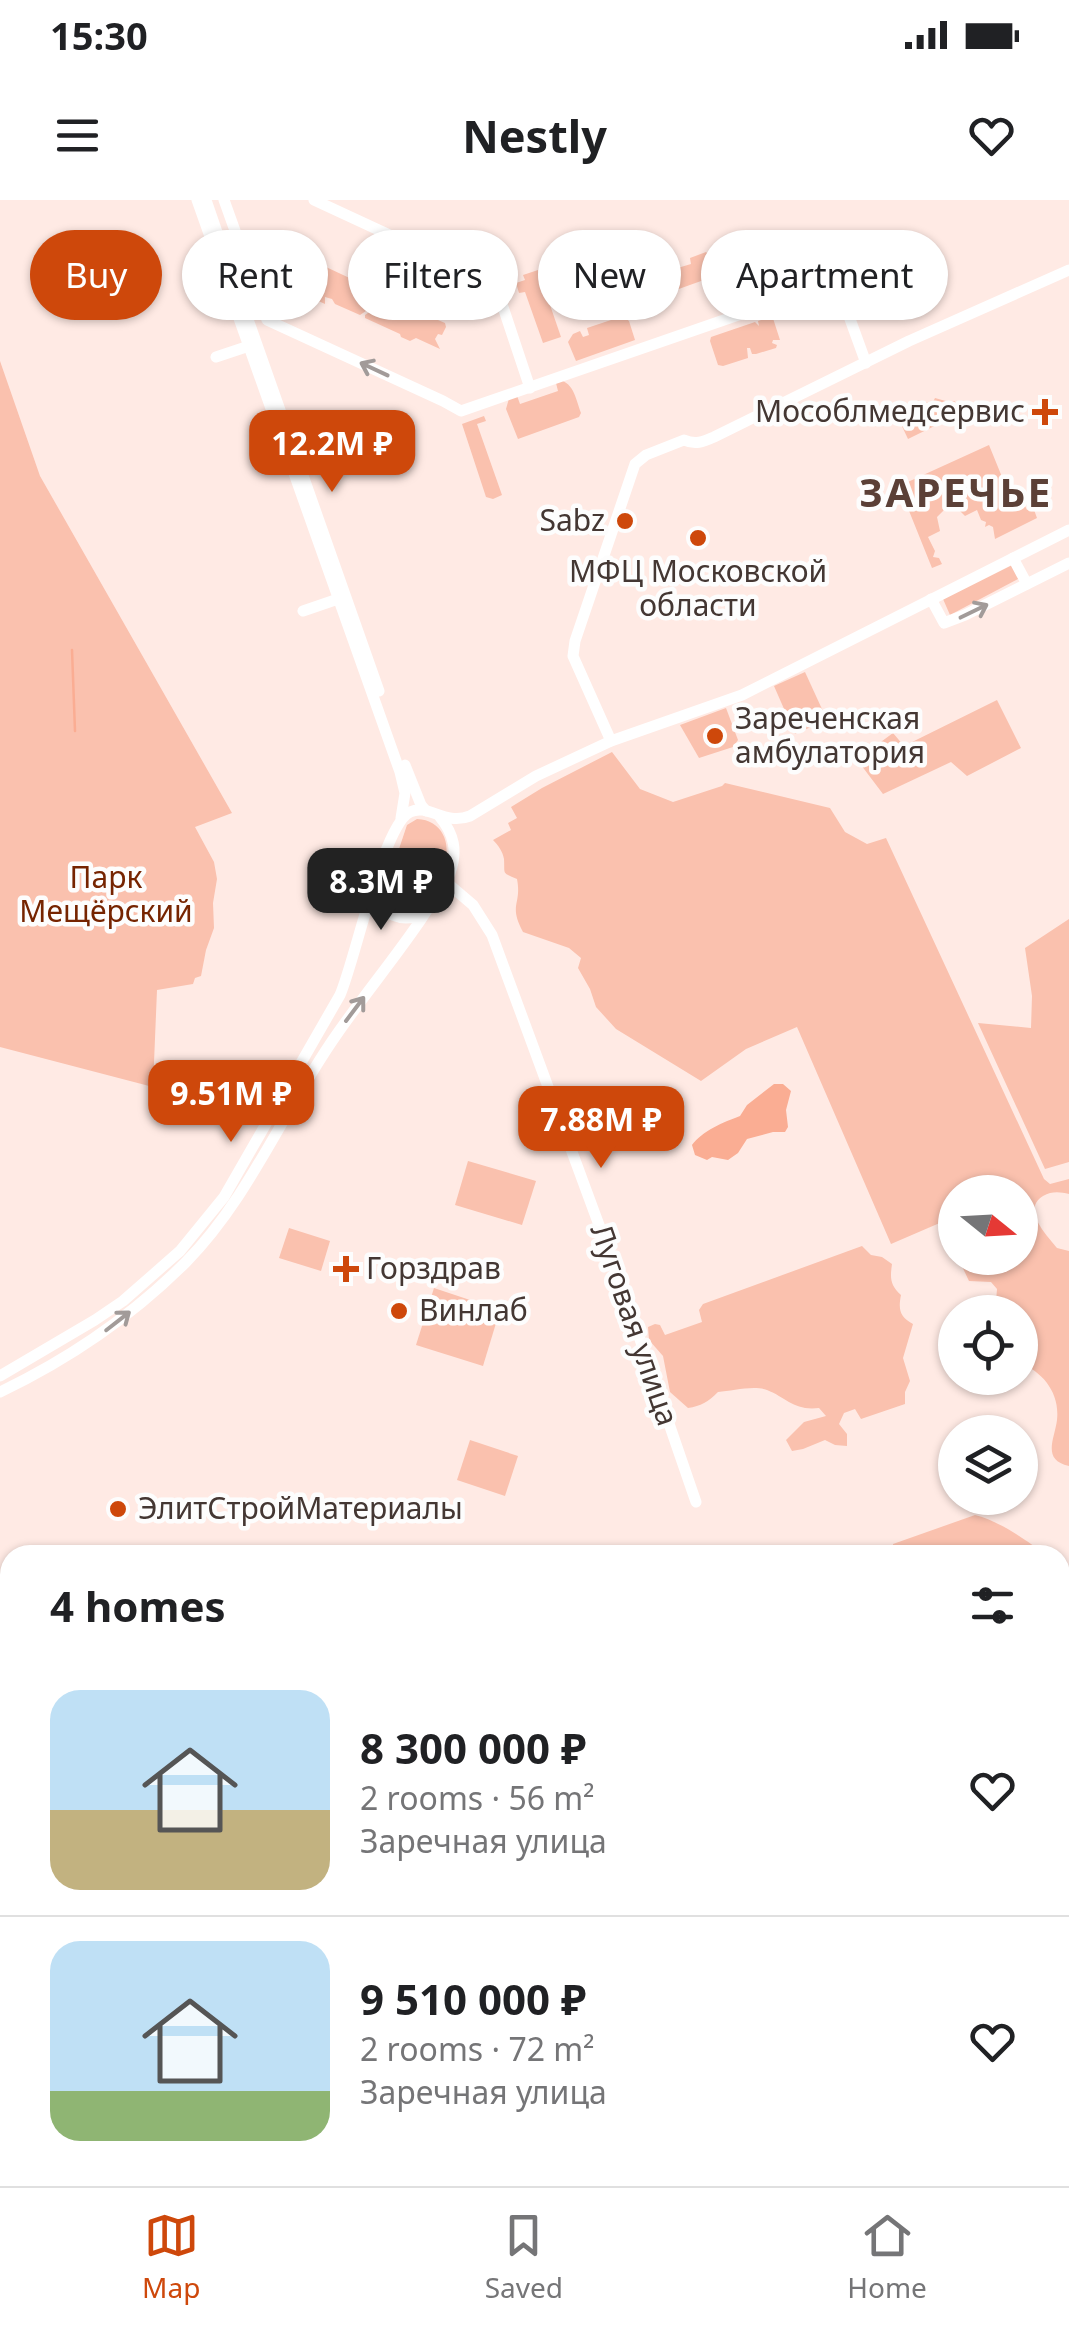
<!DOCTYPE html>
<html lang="en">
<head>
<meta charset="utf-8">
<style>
  :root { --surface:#fff; --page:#f2f2f2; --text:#202124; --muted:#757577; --line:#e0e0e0; --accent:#ce480b }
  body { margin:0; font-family:"Noto Sans",sans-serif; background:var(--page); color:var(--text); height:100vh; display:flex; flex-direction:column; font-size:38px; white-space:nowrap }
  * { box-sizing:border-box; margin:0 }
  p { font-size:32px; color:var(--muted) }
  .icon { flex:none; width:55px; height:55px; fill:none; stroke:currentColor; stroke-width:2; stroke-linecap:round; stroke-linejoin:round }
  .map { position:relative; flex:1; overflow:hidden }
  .panel { position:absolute; left:0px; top:1345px; width:1070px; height:642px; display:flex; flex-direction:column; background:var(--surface); border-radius:30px 30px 0 0; box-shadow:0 2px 8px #0004 }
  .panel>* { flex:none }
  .hud { position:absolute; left:30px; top:30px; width:1010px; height:90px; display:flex; gap:20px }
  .needle { width:65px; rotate:108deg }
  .fabs { position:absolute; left:938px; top:975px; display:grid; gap:20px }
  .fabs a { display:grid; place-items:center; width:100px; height:100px; border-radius:50%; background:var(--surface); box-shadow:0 2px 8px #0004; font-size:50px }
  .price { position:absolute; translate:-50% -85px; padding:0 22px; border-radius:20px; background:var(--accent); color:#fff; font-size:32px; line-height:65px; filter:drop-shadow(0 2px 5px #0008) }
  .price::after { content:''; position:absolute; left:50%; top:60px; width:30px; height:22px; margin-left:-15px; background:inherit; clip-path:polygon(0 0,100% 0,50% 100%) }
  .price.on { background:#222; color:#fff }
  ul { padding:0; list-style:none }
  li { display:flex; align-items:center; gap:30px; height:250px; padding:0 50px }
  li+li { border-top:2px solid var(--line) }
  li span { display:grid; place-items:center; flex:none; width:280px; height:200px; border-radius:30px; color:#555 }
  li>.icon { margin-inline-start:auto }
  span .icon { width:120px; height:120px; fill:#fffc; stroke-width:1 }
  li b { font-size:42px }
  h2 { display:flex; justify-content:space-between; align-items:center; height:120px; padding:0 50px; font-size:42px }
  .chip { padding:0 35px; border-radius:45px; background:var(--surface); box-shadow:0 2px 8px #0004; font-size:35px; line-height:90px }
  .chip.on { background:var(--accent); color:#fff }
  .status { display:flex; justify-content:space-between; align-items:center; height:70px; padding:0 50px; background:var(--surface); direction:ltr }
  .status svg { height:28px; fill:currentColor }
  header { display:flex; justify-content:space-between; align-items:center; height:130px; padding:0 50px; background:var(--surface); font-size:45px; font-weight:700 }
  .menu { display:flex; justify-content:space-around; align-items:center; height:140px; border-top:2px solid var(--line); background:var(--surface); font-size:28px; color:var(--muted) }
  .menu a { display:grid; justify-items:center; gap:5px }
  .menu .on { color:var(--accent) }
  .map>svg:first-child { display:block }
  .green { fill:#fac1ae }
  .water { fill:#faad93 }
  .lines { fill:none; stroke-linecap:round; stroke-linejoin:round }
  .stream { stroke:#faad93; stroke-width:2.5 }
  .minor { stroke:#fff; stroke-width:11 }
  .major { stroke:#ceb7b0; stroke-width:14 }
  .highway { stroke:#f6ccbe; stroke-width:18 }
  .oneway { stroke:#a29b99 }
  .poi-dot { fill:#ce480b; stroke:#fdfdfd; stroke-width:4 }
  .labels { text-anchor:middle; stroke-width:9; stroke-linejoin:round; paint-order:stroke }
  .poi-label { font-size:30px; fill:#443733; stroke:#fdfdfd; text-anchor:start }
  .park-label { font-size:30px; fill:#762400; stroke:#fdfdfd }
  .street-label { font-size:30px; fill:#443733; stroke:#fdfdfd }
  .district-label { font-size:40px; font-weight:bold; letter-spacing:2.5px; fill:#5b4037; stroke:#fdfdfd }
</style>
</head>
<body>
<div class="status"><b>15:30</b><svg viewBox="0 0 49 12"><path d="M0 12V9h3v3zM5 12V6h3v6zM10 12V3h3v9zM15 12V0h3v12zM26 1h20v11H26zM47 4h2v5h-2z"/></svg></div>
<header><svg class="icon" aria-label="menu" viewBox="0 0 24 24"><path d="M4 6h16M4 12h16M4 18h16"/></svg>Nestly<svg class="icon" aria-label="heart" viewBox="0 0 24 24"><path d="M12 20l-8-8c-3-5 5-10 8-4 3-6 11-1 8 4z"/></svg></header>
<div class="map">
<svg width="1069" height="1986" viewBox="0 0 1069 1986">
  <rect width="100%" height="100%" fill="#ffeae4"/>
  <g class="green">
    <path d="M 706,52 L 726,72 L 676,90 L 674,87 L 671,88 L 671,91 L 641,101 L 638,100 L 632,84 L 634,81 L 691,64 L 690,58 Z"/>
    <path d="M 300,54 L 321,65 L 322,70 L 326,67 L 388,96 L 360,115 L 335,104 L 332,99 L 325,97 L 325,104 L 312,98 L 296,55 Z"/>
    <path d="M 538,70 L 561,137 L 543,143 L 525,92 L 519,93 L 516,83 L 525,80 L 523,75 Z"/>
    <path d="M 389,99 L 445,123 L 446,127 L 442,135 L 438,134 L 435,139 L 440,149 L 416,138 L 410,141 L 401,137 L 400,134 L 365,118 L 365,115 Z"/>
    <path d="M 760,109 L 770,109 L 780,140 L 773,140 L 772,143 L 777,145 L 776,148 L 756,154 L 752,154 L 750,148 L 747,148 L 748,158 L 723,166 L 718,165 L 710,141 L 711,137 L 755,122 L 759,126 L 758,121 L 764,119 Z"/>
    <path d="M 623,116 L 629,121 L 635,140 L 576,161 L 568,142 L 573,134 L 580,131 L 583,137 L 589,135 L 587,128 Z"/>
    <path d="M 0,161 L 40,276 L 232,613 L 195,627 L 214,662 L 217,679 L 213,703 L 214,728 L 206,750 L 201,776 L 195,778 L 193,784 L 157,790 L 153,887 L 0,847 Z"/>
    <path d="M 555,179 C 574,181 575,197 581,213 L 579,217 L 518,239 L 506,209 L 510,195 L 516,193 L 520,204 L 558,191 Z"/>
    <path d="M 935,198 L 949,202 L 954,201 L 967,210 L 908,239 L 900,222 L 918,200 L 932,204 Z"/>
    <path d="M 484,216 L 486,221 L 477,224 L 502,295 L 493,299 L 486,297 L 462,224 Z"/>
    <path d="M 989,245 L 1013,304 L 1017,303 L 1019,306 L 1024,304 L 1027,310 L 1033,307 L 1037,318 L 995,339 L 993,327 L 989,325 L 985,327 L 986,322 L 981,320 L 977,310 L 965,316 L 956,307 L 946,308 L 937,317 L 940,331 L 928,337 L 935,351 L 933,357 L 939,358 L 942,364 L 932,368 L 899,286 Z"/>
    <path d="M 1012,362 L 1020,378 L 950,415 L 943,399 Z"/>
    <path d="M 805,472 L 827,520 L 795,534 L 774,486 Z"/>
    <path d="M 997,500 L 1021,548 L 967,576 L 951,562 L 883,594 L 858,561 L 877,554 L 874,547 L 893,533 L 904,546 Z"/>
    <path d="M 726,508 L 738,540 L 733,547 L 699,558 L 680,525 Z"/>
    <path d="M 612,552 L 640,589 L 673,602 L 722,586 L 725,583 L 830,608 L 845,632 L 867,644 L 886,638 L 1044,979 L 1050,984 L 1069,979 L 1069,994 C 1060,992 1052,991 1043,996 C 1021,1010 1047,1035 1057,1048 L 1069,1051 L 1069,1266 C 1041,1260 1055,1238 1057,1220 C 1060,1193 1043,1172 1020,1163 L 1020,1112 L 987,1112 L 981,1108 L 996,1101 L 997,1089 L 991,1082 L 969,1081 L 958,1058 L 1020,1058 L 1020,992 L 955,992 L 955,1051 L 942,1022 L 891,1044 L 797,827 L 746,849 L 701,881 L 616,829 L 596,807 L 590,789 L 578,768 L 581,758 L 569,748 L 523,732 C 508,704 522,705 517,679 C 501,672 505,675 504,659 C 503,652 498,645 493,640 L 511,630 L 508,623 L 517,618 L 511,607 L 542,588 Z"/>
    <path d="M 417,619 C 442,620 452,643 444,665 C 440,675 432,683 426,692 C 422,698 418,706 410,709 C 402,712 395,709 388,704 L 386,688 L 407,625 Z"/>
    <path d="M 1069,719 L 1069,962 L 1045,969 L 978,823 L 1031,828 L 1032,796 L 1025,748 Z"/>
    <path d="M 468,961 L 536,981 L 522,1025 L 455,1005 Z"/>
    <path d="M 289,1028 L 330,1041 L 321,1071 L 279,1058 Z"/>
    <path d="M 862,1046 L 871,1055 L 882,1057 L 892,1064 C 890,1078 890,1085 901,1095 C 898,1110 900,1117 913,1124 L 903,1158 L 910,1181 L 905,1192 L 905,1204 L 861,1219 L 855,1209 L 844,1213 L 839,1224 L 847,1234 L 847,1246 L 835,1245 L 825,1240 L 803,1249 L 792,1251 L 786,1240 L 804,1222 L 826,1216 L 819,1208 C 794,1211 787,1198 767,1190 C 754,1185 732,1191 718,1192 C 708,1202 701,1206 688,1208 L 670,1192 L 663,1156 L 649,1140 L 648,1127 L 655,1124 L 660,1125 L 665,1135 L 702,1122 L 699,1110 L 703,1104 Z"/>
    <path d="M 434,1088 L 500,1110 L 483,1166 L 416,1145 Z"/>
    <path d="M 470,1240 L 518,1256 L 505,1296 L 457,1280 Z"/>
    <path d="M 975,1315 C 997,1320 1029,1341 1045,1355 L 910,1355 L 894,1351 L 893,1344 Z"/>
    <path d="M 10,1718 L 10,1978 L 207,1978 L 202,1986 L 0,1986 L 0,1726 Z"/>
    <path d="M 326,1978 L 577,1978 L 578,1986 L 324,1986 Z"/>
  </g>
  <path class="water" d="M 774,884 L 783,884 L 791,891 L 786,910 L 788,927 L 785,932 L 773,932 L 747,939 L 738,953 L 728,960 L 712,957 L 707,960 L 695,955 L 692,945 C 702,931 724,922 740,916 L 747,905 Z"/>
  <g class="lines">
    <path class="stream" d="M 72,450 L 75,531"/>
    <g class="minor">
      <path d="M 197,0 L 400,572 L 405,593 L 401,618"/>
      <path d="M 206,0 L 229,67"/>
      <path d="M 224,0 L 267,120 L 443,201 L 461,211 L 831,83 L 838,86 L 866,163"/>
      <path d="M 314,0 L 493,83 L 496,86 L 530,188"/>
      <path d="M 244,108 L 379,491"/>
      <path d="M 216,157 L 249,146"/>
      <path d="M 1013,358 L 1027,384"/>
      <path d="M 931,399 L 944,423 L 965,415 L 1069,363"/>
      <path d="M 303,411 L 338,399"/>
      <path d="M 611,541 L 573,456 L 575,441 L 635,264 L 646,255 L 684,240 C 695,245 703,242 714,237 L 909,141 L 1069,70"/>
      <path d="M 405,565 L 421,605 L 426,611"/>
      <path d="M 446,682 L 473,705 L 492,735 L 623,1090 L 696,1302"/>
      <path d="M 375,691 C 381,716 402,724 425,713"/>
      <path d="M 0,1176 L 95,1120 L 123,1101 L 180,1051 L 224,997 L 340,795 C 355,761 383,625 410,612 C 429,603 444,626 470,616 L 536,576 L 611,541 L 742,495 L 1069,330"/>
      <path d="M 0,1192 C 69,1159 132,1116 186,1062 C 250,997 284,909 337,834 C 364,795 395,758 422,718 C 431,703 444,689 450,673 C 458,651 454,634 440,617"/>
      <path d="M 0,1493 L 10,1495"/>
      <path d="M 1060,1594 L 1069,1593"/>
      <path d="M 1060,1659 L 1069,1657"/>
    </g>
    <g class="major">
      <path d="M 0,1540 L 10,1539"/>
      <path d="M 0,1554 L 10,1554"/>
      <path d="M 0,1699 L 10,1691"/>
      <path d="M 0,1712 L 10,1704"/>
    </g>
    <g class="highway">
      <path d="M 0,1578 L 10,1578"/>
      <path d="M 0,1609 L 10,1609"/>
      <path d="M 1060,1612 L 1069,1610"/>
      <path d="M 1060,1636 L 1069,1635"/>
    </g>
  </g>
  <defs><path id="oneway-shaft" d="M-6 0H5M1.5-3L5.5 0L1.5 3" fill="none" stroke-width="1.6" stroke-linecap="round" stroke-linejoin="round" transform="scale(2.5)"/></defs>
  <g class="oneway">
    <use href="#oneway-shaft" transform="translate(374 169) rotate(-155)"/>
    <use href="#oneway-shaft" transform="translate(974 411) rotate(-26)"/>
    <use href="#oneway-shaft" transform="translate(355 809) rotate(-53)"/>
    <use href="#oneway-shaft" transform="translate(118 1121) rotate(-38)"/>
  </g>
  <g class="poi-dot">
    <path d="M1040 197h10v10h10v10h-10v10h-10v-10h-10v-10h10z"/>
    <circle cx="625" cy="321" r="10"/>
    <circle cx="698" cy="338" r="10"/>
    <circle cx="715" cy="536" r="10"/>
    <path d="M341 1054h10v10h10v10h-10v10h-10v-10h-10v-10h10z"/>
    <circle cx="399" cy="1111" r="10"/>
    <circle cx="118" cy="1309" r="10"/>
  </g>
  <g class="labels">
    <g class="poi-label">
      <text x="1025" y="222" text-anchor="end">Мособлмедсервис</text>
      <text x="605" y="331" text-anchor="end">Sabz</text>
      <text x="698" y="382" text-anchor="middle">МФЦ Московской<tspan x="698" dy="34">области</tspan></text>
      <text x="735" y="529">Зареченская<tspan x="735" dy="34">амбулатория</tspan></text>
      <text x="366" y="1079">Горздрав</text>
      <text x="419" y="1121">Винлаб</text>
      <text x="138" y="1319">ЭлитСтройМатериалы</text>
    </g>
    <g class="park-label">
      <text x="106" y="688">Парк<tspan x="106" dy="34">Мещёрский</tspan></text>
    </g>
    <g class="street-label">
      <text transform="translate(634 1125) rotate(71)" y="10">Луговая улица</text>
    </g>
    <g class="district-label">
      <text x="956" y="307">ЗАРЕЧЬЕ</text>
    </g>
  </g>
</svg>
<div class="fabs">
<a><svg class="needle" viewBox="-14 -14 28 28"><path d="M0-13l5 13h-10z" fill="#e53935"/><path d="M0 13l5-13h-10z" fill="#757577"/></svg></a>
<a><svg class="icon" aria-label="locate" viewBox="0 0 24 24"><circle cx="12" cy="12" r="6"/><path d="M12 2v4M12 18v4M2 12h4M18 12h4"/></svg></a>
<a><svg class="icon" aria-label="layers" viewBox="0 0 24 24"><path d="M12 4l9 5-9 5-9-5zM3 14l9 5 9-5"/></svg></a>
</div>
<b class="price" style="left:332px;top:295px">12.2M ₽</b>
<b class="price on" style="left:381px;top:733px">8.3M ₽</b>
<b class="price" style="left:231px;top:945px">9.51M ₽</b>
<b class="price" style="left:601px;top:971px">7.88M ₽</b>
<div class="hud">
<a class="chip on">Buy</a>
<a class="chip">Rent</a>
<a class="chip">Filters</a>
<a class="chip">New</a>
<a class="chip">Apartment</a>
</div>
<section class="panel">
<h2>4 homes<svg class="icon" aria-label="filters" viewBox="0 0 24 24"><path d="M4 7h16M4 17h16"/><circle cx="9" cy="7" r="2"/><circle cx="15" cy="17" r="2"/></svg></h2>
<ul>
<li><span style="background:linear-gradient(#bfe0f5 60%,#c2b280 0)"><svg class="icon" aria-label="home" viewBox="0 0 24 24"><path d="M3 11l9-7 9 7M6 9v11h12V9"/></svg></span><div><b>8 300 000 ₽</b><p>2 rooms · 56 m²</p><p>Заречная улица</p></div><svg class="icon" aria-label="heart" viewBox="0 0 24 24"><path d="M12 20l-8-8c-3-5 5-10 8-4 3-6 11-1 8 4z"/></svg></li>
<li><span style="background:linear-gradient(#bfe0f5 75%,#8fb573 0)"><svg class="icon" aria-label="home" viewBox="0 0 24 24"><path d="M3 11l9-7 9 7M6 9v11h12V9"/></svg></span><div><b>9 510 000 ₽</b><p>2 rooms · 72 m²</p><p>Заречная улица</p></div><svg class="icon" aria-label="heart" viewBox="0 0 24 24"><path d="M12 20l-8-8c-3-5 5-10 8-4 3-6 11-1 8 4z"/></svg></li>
</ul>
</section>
</div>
<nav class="menu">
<a class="on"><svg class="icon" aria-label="map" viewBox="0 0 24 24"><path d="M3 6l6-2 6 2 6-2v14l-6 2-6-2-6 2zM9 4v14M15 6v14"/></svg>Map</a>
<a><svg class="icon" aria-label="saved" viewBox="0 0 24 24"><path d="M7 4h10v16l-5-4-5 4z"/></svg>Saved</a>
<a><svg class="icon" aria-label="home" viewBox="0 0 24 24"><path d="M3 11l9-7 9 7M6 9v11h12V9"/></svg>Home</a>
</nav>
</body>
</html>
